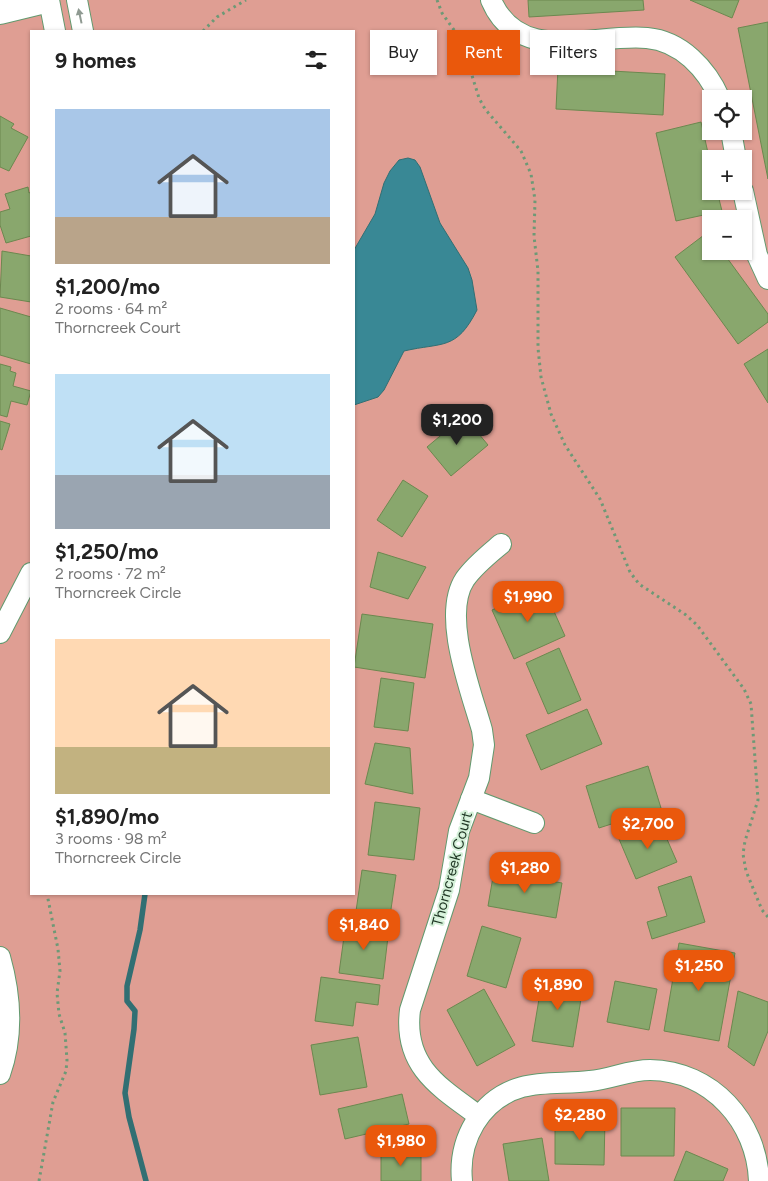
<!DOCTYPE html>
<html lang="en">
<head>
<meta charset="utf-8">
<style>
  :root { --surface:#fff; --page:#f6f6f6; --text:#222; --muted:#767676; --accent:#ea580c }
  body { margin:0; font-family:Figtree,sans-serif; background:var(--page); color:var(--text); height:100vh; display:flex; flex-direction:column; font-size:19px; white-space:nowrap }
  * { box-sizing:border-box; margin:0 }
  p { font-size:16px; color:var(--muted) }
  .icon { flex:none; width:28px; height:28px; fill:none; stroke:currentColor; stroke-width:2; stroke-linecap:round; stroke-linejoin:round }
  .map { position:relative; flex:1; overflow:hidden }
  .drawer { position:absolute; left:30px; top:30px; width:325px; height:865px; display:flex; flex-direction:column; background:var(--surface); border-radius:0px; box-shadow:0 1px 4px #0004 }
  .drawer>* { flex:none }
  .top-card { position:absolute; left:370px; top:30px; width:322px; height:45px; display:flex; gap:10px }
  .buttons { position:absolute; left:702px; top:90px; display:grid; gap:10px }
  .buttons a { display:grid; place-items:center; width:50px; height:50px; border-radius:0px; background:var(--surface); box-shadow:0 1px 4px #0004; font-size:25px }
  .price { position:absolute; translate:-50% -42px; padding:0 11px; border-radius:10px; background:var(--accent); color:#fff; font-size:16px; line-height:32px; filter:drop-shadow(0 1px 2px #0008) }
  .price::after { content:''; position:absolute; left:50%; top:30px; width:15px; height:11px; margin-left:-8px; background:inherit; clip-path:polygon(0 0,100% 0,50% 100%) }
  .price.selected { background:#222; color:#fff }
  ul { padding:0; list-style:none }
  li { display:grid; align-content:center; gap:10px; height:265px; padding:0 25px }
  li span { display:grid; place-items:center; height:155px; border-radius:0px; color:#555 }
  li>.icon { margin-inline-start:auto }
  span .icon { width:90px; height:90px; fill:#fffc; stroke-width:1 }
  li b { font-size:21px }
  h2 { display:flex; justify-content:space-between; align-items:center; height:60px; padding:0 25px; font-size:21px }
  .tag { padding:0 18px; border-radius:0px; background:var(--surface); box-shadow:0 1px 4px #0004; font-size:18px; line-height:45px }
  .tag.selected { background:var(--accent); color:#fff }
  .map>svg:first-child { display:block }
  .green { fill:#df9e93; fill-rule:evenodd }
  .water { fill:#398895; stroke:#316f73 }
  .lines { fill:none; stroke-linecap:round; stroke-linejoin:round }
  .stream { stroke:#316f73; stroke-width:5.5 }
  .building { fill:#89a76d; stroke:#6c884f }
  .minor-casing { stroke:#62996e; stroke-width:22 }
  .secondary-casing { stroke:#62996e; stroke-width:30 }
  .path { stroke:#6d9976; stroke-width:3; stroke-dasharray:2.5 4; stroke-linecap:butt }
  .minor { stroke:#fff; stroke-width:20 }
  .secondary { stroke:#fff; stroke-width:28 }
  .oneway { fill:#8f9a92 }
  .labels { text-anchor:middle; stroke-width:4; stroke-linejoin:round; paint-order:stroke }
  .street-label { font-size:15px; fill:#1f3624; stroke:#d5f1d9 }
</style>
</head>
<body>
<div class="map">
<svg width="768" height="1181" viewBox="0 0 768 1181">
  <rect width="100%" height="100%" fill="#9fd8aa"/>
  <path class="green" d="M 0,0 L 768,0 L 768,1181 L 0,1181 ZM 31,31 L 354,31 L 354,894 L 31,894 ZM 711,99 L 744,99 L 744,131 L 711,131 ZM 711,159 L 744,159 L 744,191 L 711,191 ZM 711,219 L 744,219 L 744,251 L 711,251 Z"/>
  <path class="water" d="M 408,158 L 415,160 L 420,167 L 440,223 L 468,268 L 472,280 L 477,310 C 456,351 443,342 404,351 L 384,390 L 378,397 L 354,405 L 354,250 L 375,214 L 384,183 L 390,171 L 399,160 Z"/>
  <g class="lines">
    <path class="stream" d="M 145,894 L 140,930 L 127,986 L 127,1001 L 135,1011 L 134,1029 L 125,1093 L 129,1117 L 146,1181"/>
  </g>
  <g class="building">
    <path d="M 528,0 L 643,0 L 644,10 L 529,17 Z"/>
    <path d="M 690,0 L 739,0 L 732,18 Z"/>
    <path d="M 768,22 L 768,179 L 738,28 Z"/>
    <path d="M 558,68 L 665,74 L 663,115 L 556,109 Z"/>
    <path d="M 0,116 L 14,124 L 11,128 L 28,137 L 9,171 L 0,167 Z"/>
    <path d="M 701,122 L 711,166 L 711,191 L 717,191 L 722,211 L 676,221 L 656,133 Z"/>
    <path d="M 28,187 L 29,193 L 31,192 L 31,236 L 6,243 L 0,225 L 0,212 L 10,209 L 5,194 Z"/>
    <path d="M 708,232 L 711,237 L 711,251 L 722,251 L 768,314 L 768,322 L 738,344 L 675,257 Z"/>
    <path d="M 2,251 L 31,256 L 31,302 L 0,297 Z"/>
    <path d="M 0,308 L 31,317 L 31,364 L 0,355 Z"/>
    <path d="M 768,349 L 768,403 L 744,364 Z"/>
    <path d="M 0,364 L 11,367 L 10,371 L 16,373 L 13,386 L 31,391 L 27,405 L 11,401 L 7,417 L 0,415 Z"/>
    <path d="M 464,416 L 488,445 L 451,476 L 427,447 Z"/>
    <path d="M 0,421 L 10,424 L 2,450 L 0,449 Z"/>
    <path d="M 403,480 L 428,496 L 402,537 L 377,520 Z"/>
    <path d="M 378,552 L 426,567 L 408,599 L 370,587 Z"/>
    <path d="M 543,587 L 565,636 L 514,659 L 492,610 Z"/>
    <path d="M 362,614 L 433,624 L 425,678 L 354,667 Z"/>
    <path d="M 559,648 L 581,700 L 548,714 L 526,663 Z"/>
    <path d="M 381,678 L 414,683 L 408,731 L 374,727 Z"/>
    <path d="M 587,709 L 602,744 L 541,770 L 526,735 Z"/>
    <path d="M 375,743 L 410,748 L 413,794 L 365,784 Z"/>
    <path d="M 648,766 L 661,808 L 599,828 L 586,786 Z"/>
    <path d="M 375,802 L 420,808 L 414,860 L 368,855 Z"/>
    <path d="M 659,821 L 677,862 L 636,879 L 619,839 Z"/>
    <path d="M 362,870 L 396,875 L 390,916 L 356,911 Z"/>
    <path d="M 494,871 L 562,883 L 556,918 L 488,906 Z"/>
    <path d="M 691,876 L 705,922 L 652,939 L 647,922 L 667,916 L 658,887 Z"/>
    <path d="M 346,922 L 389,928 L 383,979 L 339,973 Z"/>
    <path d="M 482,926 L 521,938 L 506,988 L 467,976 Z"/>
    <path d="M 679,943 L 735,953 L 719,1041 L 664,1031 Z"/>
    <path d="M 543,975 L 584,981 L 573,1047 L 532,1041 Z"/>
    <path d="M 321,977 L 380,985 L 378,1005 L 356,1002 L 353,1026 L 315,1021 Z"/>
    <path d="M 615,981 L 657,989 L 649,1030 L 607,1022 Z"/>
    <path d="M 484,989 L 515,1045 L 477,1066 L 447,1010 Z"/>
    <path d="M 738,991 L 768,1002 L 768,1031 L 754,1066 L 728,1047 Z"/>
    <path d="M 358,1037 L 367,1087 L 320,1095 L 311,1045 Z"/>
    <path d="M 402,1094 L 409,1124 L 345,1139 L 338,1109 Z"/>
    <path d="M 621,1108 L 675,1108 L 674,1156 L 621,1156 Z"/>
    <path d="M 555,1118 L 605,1119 L 604,1165 L 555,1164 Z"/>
    <path d="M 542,1138 L 549,1181 L 509,1181 L 503,1144 Z"/>
    <path d="M 686,1151 L 728,1169 L 723,1181 L 674,1181 Z"/>
    <path d="M 381,1152 L 421,1153 L 421,1181 L 381,1181 Z"/>
  </g>
  <g class="lines">
    <defs>
      <g id="minor">
        <path d="M 49,0 L 55,31"/>
        <path d="M 77,0 L 83,31"/>
        <path d="M 491,0 C 519,66 593,33 647,38 C 681,41 707,69 720,99"/>
        <path d="M 731,131 L 736,159"/>
        <path d="M 743,191 L 757,255 L 768,279"/>
        <path d="M 0,633 L 31,573"/>
        <path d="M 471,799 L 534,823"/>
        <path d="M 0,957 C 11,996 14,1035 0,1074"/>
        <path d="M 479,1116 C 439,1087 403,1066 410,1010 L 449,890 L 459,831 L 479,778 L 484,745 L 482,730 C 471,691 441,615 465,579 C 475,565 488,555 501,544"/>
        <path d="M 462,1181 C 458,1140 480,1099 522,1087 C 544,1081 568,1084 590,1081 C 611,1079 629,1070 650,1070 C 712,1071 757,1122 759,1181"/>
      </g>
      <path id="secondary" d="M 0,10 L 41,0"/>
    </defs>
    <use href="#minor" class="minor-casing"/>
    <use href="#secondary" class="secondary-casing"/>
    <g class="path">
      <path d="M 437,0 L 442,13 L 461,40 L 479,98 L 485,109 L 521,151 L 531,174 L 535,200 L 534,236 L 538,271 L 538,348 L 541,377 L 551,414 L 565,445 L 600,499 L 630,572 L 639,584 L 686,615 L 697,625 L 744,689 L 751,704 L 758,800 L 745,841 L 743,854 L 746,871 L 762,910 L 768,917"/>
      <path d="M 203,31 L 217,17 L 246,0"/>
      <path d="M 39,1181 L 53,1102 L 66,1071 L 67,1060 L 65,1033 L 59,1014 L 57,993 L 60,971 L 58,949 L 47,894"/>
    </g>
    <use href="#minor" class="minor"/>
    <use href="#secondary" class="secondary"/>
  </g>
  <defs><path id="oneway-solid" d="M-6-.8H1V-3.2L6.5 0L1 3.2V.8H-6Z" transform="scale(1.25)"/></defs>
  <use class="oneway" href="#oneway-solid" transform="translate(80 16) rotate(-102)"/>
  <g class="labels">
    <g class="street-label">
      <text transform="translate(452 869) rotate(-75)" y="5">Thorncreek Court</text>
    </g>
  </g>
</svg>
<div class="buttons">
<a><svg class="icon" aria-label="locate" viewBox="0 0 24 24"><circle cx="12" cy="12" r="6"/><path d="M12 2v4M12 18v4M2 12h4M18 12h4"/></svg></a>
<a>+</a>
<a>−</a>
</div>
<b class="price selected" style="left:457px;top:446px">$1,200</b>
<b class="price" style="left:528px;top:623px">$1,990</b>
<b class="price" style="left:648px;top:850px">$2,700</b>
<b class="price" style="left:525px;top:894px">$1,280</b>
<b class="price" style="left:364px;top:951px">$1,840</b>
<b class="price" style="left:699px;top:992px">$1,250</b>
<b class="price" style="left:558px;top:1011px">$1,890</b>
<b class="price" style="left:580px;top:1141px">$2,280</b>
<b class="price" style="left:401px;top:1167px">$1,980</b>
<div class="top-card">
<a class="tag">Buy</a>
<a class="tag selected">Rent</a>
<a class="tag">Filters</a>
</div>
<section class="drawer">
<h2>9 homes<svg class="icon" aria-label="filters" viewBox="0 0 24 24"><path d="M4 7h16M4 17h16"/><circle cx="9" cy="7" r="2"/><circle cx="15" cy="17" r="2"/></svg></h2>
<ul>
<li><span style="background:linear-gradient(#a9c7e8 70%,#b9a48a 0)"><svg class="icon" aria-label="home" viewBox="0 0 24 24"><path d="M3 11l9-7 9 7M6 9v11h12V9"/></svg></span><div><b>$1,200/mo</b><p>2 rooms · 64 m²</p><p>Thorncreek Court</p></div></li>
<li><span style="background:linear-gradient(#bfe0f5 65%,#9aa5b1 0)"><svg class="icon" aria-label="home" viewBox="0 0 24 24"><path d="M3 11l9-7 9 7M6 9v11h12V9"/></svg></span><div><b>$1,250/mo</b><p>2 rooms · 72 m²</p><p>Thorncreek Circle</p></div></li>
<li><span style="background:linear-gradient(#ffd9b3 70%,#c2b280 0)"><svg class="icon" aria-label="home" viewBox="0 0 24 24"><path d="M3 11l9-7 9 7M6 9v11h12V9"/></svg></span><div><b>$1,890/mo</b><p>3 rooms · 98 m²</p><p>Thorncreek Circle</p></div></li>
</ul>
</section>
</div>
</body>
</html>
